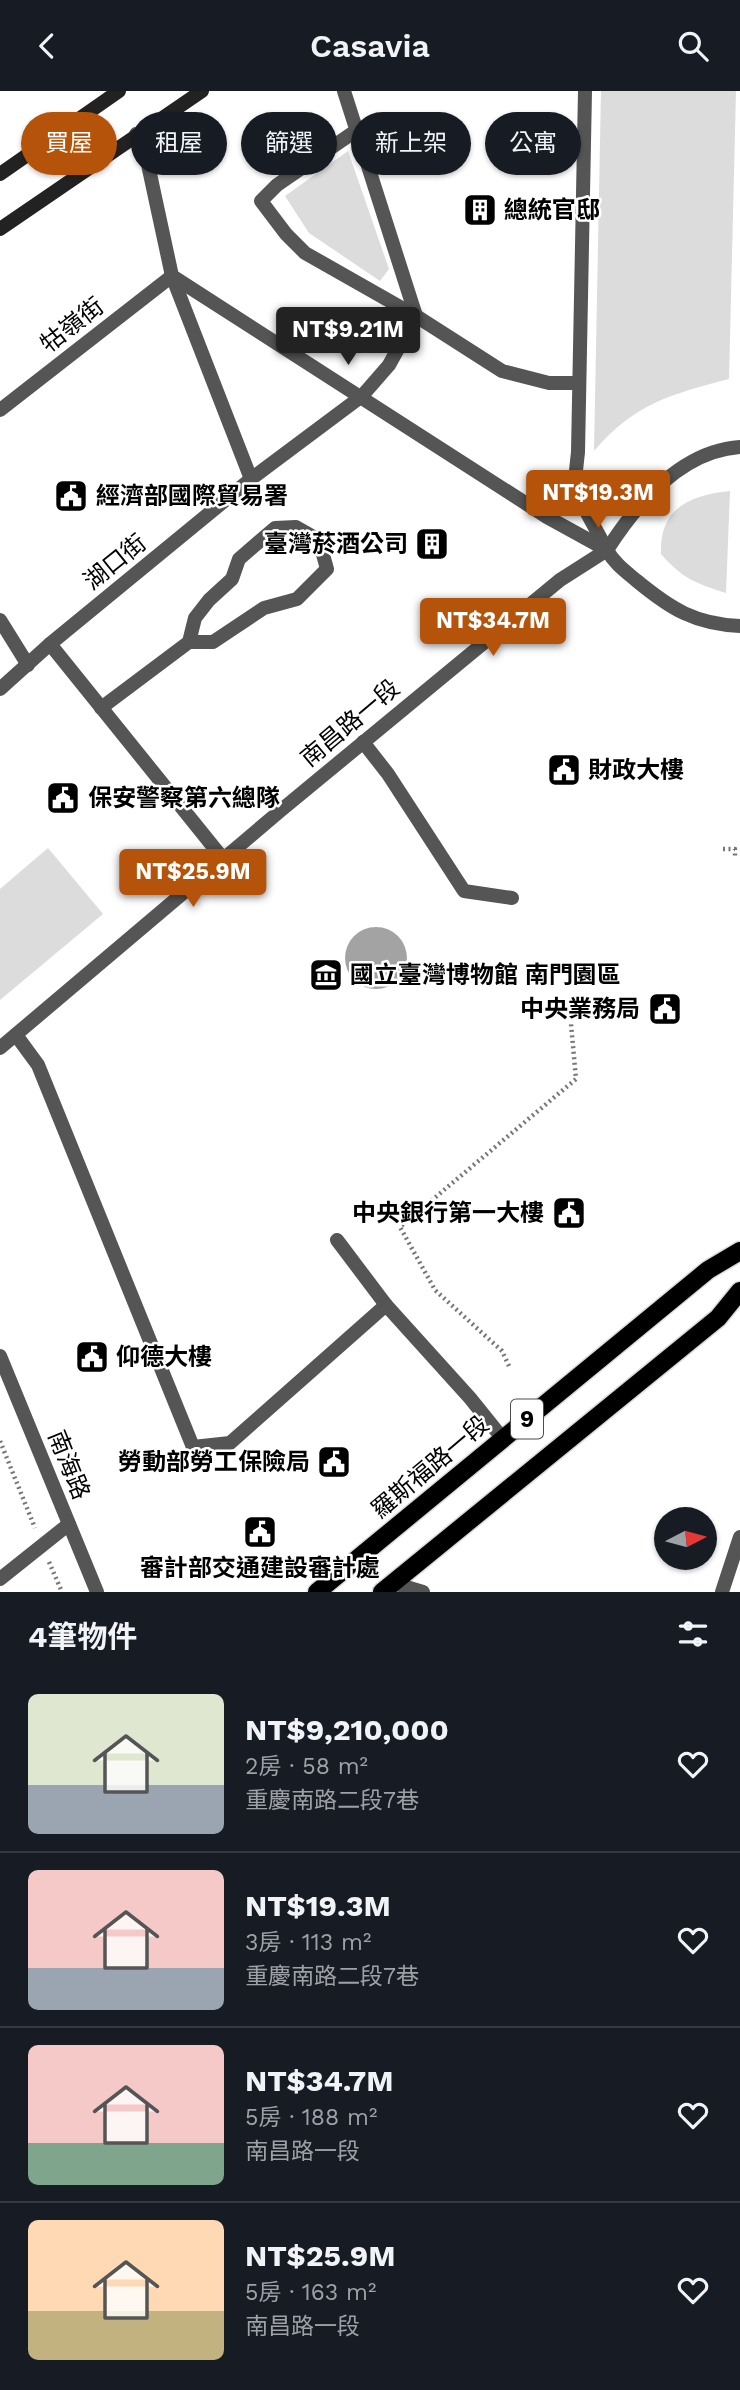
<!DOCTYPE html>
<html lang="zh-TW">
<head>
<meta charset="utf-8">
<style>
  :root { --surface:#171b24; --page:#242831; --text:#f1f3f6; --muted:#9ea1a6; --line:#363941; --accent:#b45309 }
  body { margin:0; font-family:"Work Sans","Noto Sans TC",sans-serif; background:var(--page); color:var(--text); height:100vh; display:flex; flex-direction:column; font-size:26px; white-space:nowrap }
  * { box-sizing:border-box; margin:0 }
  p { font-size:23px; color:var(--muted) }
  .icon { flex:none; width:38px; height:38px; fill:none; stroke:currentColor; stroke-width:2; stroke-linecap:round; stroke-linejoin:round }
  .map { position:relative; height:1501px; overflow:hidden }
  .details { display:flex; flex-direction:column; background:var(--surface); flex:1 }
  .details>* { flex:none }
  .guide { position:absolute; left:21px; top:21px; width:698px; height:63px; display:flex; gap:14px }
  .needle { width:46px; rotate:84deg }
  .tools { position:absolute; left:654px; top:1416px; display:grid; gap:14px }
  .tools a { display:grid; place-items:center; width:63px; height:63px; border-radius:50%; background:var(--surface); box-shadow:0 2px 5px #0004; font-size:35px }
  .price { position:absolute; translate:-50% -60px; padding:0 16px; border-radius:7px; background:var(--accent); color:#fff; font-size:23px; line-height:46px; filter:drop-shadow(0 2px 4px #0008) }
  .price::after { content:''; position:absolute; left:50%; top:42px; width:21px; height:16px; margin-left:-10px; background:inherit; clip-path:polygon(0 0,100% 0,50% 100%) }
  .price.current { background:#222; color:#fff }
  ul { padding:0; list-style:none }
  li { display:flex; align-items:center; gap:21px; height:175px; padding:0 28px }
  li+li { border-top:2px solid var(--line) }
  li span { display:grid; place-items:center; flex:none; width:196px; height:140px; border-radius:10px; color:#555 }
  li>.icon { margin-inline-start:auto }
  span .icon { width:84px; height:84px; fill:#fffc; stroke-width:1 }
  li b { font-size:30px }
  h2 { display:flex; justify-content:space-between; align-items:center; height:84px; padding:0 28px; font-size:30px }
  .pill { padding:0 24px; border-radius:32px; background:var(--surface); box-shadow:0 2px 5px #0004; font-size:24px; line-height:63px }
  .pill.current { background:var(--accent); color:#fff }
  header { display:flex; justify-content:space-between; align-items:center; height:91px; padding:0 28px; background:var(--surface); font-size:32px; font-weight:600 }
  .map>svg:first-child { display:block }
  .green { fill:#dcdcdc }
  .water { fill:#a3a3a3 }
  .lines { fill:none; stroke-linecap:round; stroke-linejoin:round }
  .primary-casing { stroke:#dbdbdb; stroke-width:21 }
  .path { stroke:#777; stroke-width:4.5; stroke-dasharray:2 3.5; stroke-linecap:butt }
  .service { stroke:#555; stroke-width:14 }
  .minor { stroke:#555; stroke-width:14 }
  .tertiary { stroke:#555; stroke-width:14 }
  .secondary { stroke:#222; stroke-width:14 }
  .primary { stroke:#000; stroke-width:18 }
  .labels { text-anchor:middle; stroke-width:5; stroke-linejoin:round; paint-order:stroke }
  .shield { fill:#fff; stroke:#4c4c4c; stroke-width:2 }
  .shield-label { font-size:23px; font-weight:bold; fill:#000 }
  .poi-label { font-size:24px; font-weight:bold; fill:#000; stroke:#fff; text-anchor:start }
  .street-label { font-size:24px; fill:#000; stroke:#fff }
</style>
</head>
<body>
<header><svg class="icon" aria-label="back" viewBox="0 0 24 24"><path d="M15 5l-7 7 7 7"/></svg>Casavia<svg class="icon" aria-label="search" viewBox="0 0 24 24"><circle cx="10" cy="10" r="6"/><path d="M15 15l6 6"/></svg></header>
<div class="map">
<svg width="740" height="1501" viewBox="0 0 740 1501">
  <rect width="100%" height="100%" fill="#fff"/>
  <g class="green">
    <path d="M 601,0 L 736,0 L 729,288 C 671,303 634,313 594,360 Z"/>
    <path d="M 348,60 L 389,178 L 380,190 L 309,142 L 285,105 Z"/>
    <path d="M 730,400 L 726,502 C 695,492 683,488 661,463 C 659,418 689,404 730,400 Z"/>
    <path d="M 48,757 L 103,823 L 0,909 L 0,798 Z"/>
  </g>
  <circle class="water" cx="376" cy="867" r="31"/>
  <g class="lines">
    <defs>
      <g id="primary">
        <path d="M 317,1501 L 708,1179 L 740,1160"/>
        <path d="M 382,1501 L 718,1227 L 740,1200"/>
      </g>
    </defs>
    <use href="#primary" class="primary-casing"/>
    <g class="path">
      <path d="M 723,758 L 735,758 L 735,765"/>
      <path d="M 509,1275 L 502,1260 L 435,1199 L 400,1136 L 576,988 L 571,933"/>
      <path d="M 0,1350 L 35,1437"/>
      <path d="M 49,1471 L 62,1501"/>
    </g>
    <g class="service">
      <path d="M 585,0 L 578,361 L 574,398 L 607,459"/>
      <path d="M 357,39 L 277,94 L 261,110 L 286,143 L 305,162 L 416,225 L 502,280 L 549,292 L 578,292"/>
      <path d="M 172,185 L 251,388"/>
      <path d="M 0,529 L 28,574"/>
      <path d="M 50,553 L 224,769"/>
      <path d="M 0,598 L 50,553 L 251,388 L 362,305 L 389,274 L 416,225 L 344,0"/>
      <path d="M 101,617 L 189,551 L 213,551 L 264,517 L 297,508 L 327,478 L 319,449 L 296,436 L 275,437 L 239,468 L 232,488 L 209,509 L 195,527 L 189,551"/>
      <path d="M 363,651 L 388,683 L 464,800 L 512,807"/>
      <path d="M 16,944 L 38,974 L 193,1356 L 230,1352 L 386,1214 L 470,1307 L 503,1348"/>
      <path d="M 337,1149 L 386,1214"/>
      <path d="M 0,1488 L 69,1433"/>
      <path d="M 393,1492 L 423,1501"/>
    </g>
    <g class="minor">
      <path d="M 0,319 L 172,185"/>
      <path d="M 0,957 L 280,720 L 560,489 L 607,459 L 547,426 L 172,185 L 144,55 L 136,43"/>
    </g>
    <g class="tertiary">
      <path d="M 740,356 C 681,360 637,412 607,459 C 614,472 625,480 637,490 C 671,518 695,533 740,535"/>
      <path d="M 0,1265 L 97,1501"/>
      <path d="M 722,1501 L 740,1446"/>
    </g>
    <g class="secondary">
      <path d="M 0,83 L 119,0"/>
      <path d="M 0,138 L 202,0"/>
    </g>
    <use href="#primary" class="primary"/>
  </g>
  <defs>
    <symbol id="building-square" viewBox="-11 -11 22 22"><rect x="-9" y="-9" width="18" height="18" rx="4" fill="#000" stroke="#fff"/><path d="M-4-6H4V6H1V3H-1V6H-4ZM-2.5-4.3h1.7v1.8h-1.7ZM.8-4.3h1.7v1.8H.8ZM-2.5-1h1.7V.8h-1.7ZM.8-1h1.7V.8H.8Z" fill="#fff"/></symbol>
    <symbol id="civic-square" viewBox="-11 -11 22 22"><rect x="-9" y="-9" width="18" height="18" rx="4" fill="#000" stroke="#fff"/><path d="M-.6-6.5H3V-4.5H.6V-3L4-1V1h2V6H-6V1h2V-1L-.6-3ZM-1.2 2.5V6h2.4V2.5Z" fill="#fff"/></symbol>
    <symbol id="museum-square" viewBox="-11 -11 22 22"><rect x="-9" y="-9" width="18" height="18" rx="4" fill="#000" stroke="#fff"/><path d="M0-6L6-3V-2H-6V-3ZM-5-1h2V3h-2ZM-1-1h2V3h-2ZM3-1h2V3H3ZM-6 4H6V6H-6Z" fill="#fff"/></symbol>
  </defs>
  <g fill-rule="evenodd">
    <use href="#building-square" x="461" y="100" width="38" height="38"/>
    <use href="#civic-square" x="52" y="386" width="38" height="38"/>
    <use href="#building-square" x="413" y="434" width="38" height="38"/>
    <use href="#civic-square" x="545" y="660" width="38" height="38"/>
    <use href="#civic-square" x="44" y="688" width="38" height="38"/>
    <use href="#museum-square" x="307" y="865" width="38" height="38"/>
    <use href="#civic-square" x="646" y="899" width="38" height="38"/>
    <use href="#civic-square" x="550" y="1103" width="38" height="38"/>
    <use href="#civic-square" x="73" y="1247" width="38" height="38"/>
    <use href="#civic-square" x="315" y="1352" width="38" height="38"/>
    <use href="#civic-square" x="241" y="1422" width="38" height="38"/>
  </g>
  <g class="labels">
    <rect class="shield" x="511" y="1308.5" width="32" height="39" rx="5"/>
    <g class="shield-label">
      <text x="527" y="1336">9</text>
    </g>
    <g class="poi-label">
      <text x="504" y="127">總統官邸</text>
      <text x="96" y="413">經濟部國際貿易署</text>
      <text x="408" y="461" text-anchor="end">臺灣菸酒公司</text>
      <text x="588" y="687">財政大樓</text>
      <text x="88" y="715">保安警察第六總隊</text>
      <text x="350" y="892">國立臺灣博物館 南門園區</text>
      <text x="640" y="926" text-anchor="end">中央業務局</text>
      <text x="544" y="1130" text-anchor="end">中央銀行第一大樓</text>
      <text x="116" y="1274">仰德大樓</text>
      <text x="310" y="1379" text-anchor="end">勞動部勞工保險局</text>
      <text x="260" y="1485" text-anchor="middle">審計部交通建設審計處</text>
    </g>
    <g class="street-label">
      <text transform="translate(72 234) rotate(-38)" y="8">牯嶺街</text>
      <text transform="translate(115 471) rotate(-39)" y="8">湖口街</text>
      <text transform="translate(350 632) rotate(-40)" y="8">南昌路一段</text>
      <text transform="translate(69 1374) rotate(68)" y="8">南海路</text>
      <text transform="translate(430 1376) rotate(-40)" y="8">羅斯福路一段</text>
    </g>
  </g>
</svg>
<div class="tools">
<a><svg class="needle" viewBox="-14 -14 28 28"><path d="M0-13l5 13h-10z" fill="#e53935"/><path d="M0 13l5-13h-10z" fill="#9ea1a6"/></svg></a>
</div>
<b class="price current" style="left:348px;top:276px">NT$9.21M</b>
<b class="price" style="left:598px;top:439px">NT$19.3M</b>
<b class="price" style="left:493px;top:567px">NT$34.7M</b>
<b class="price" style="left:193px;top:818px">NT$25.9M</b>
<div class="guide">
<a class="pill current">買屋</a>
<a class="pill">租屋</a>
<a class="pill">篩選</a>
<a class="pill">新上架</a>
<a class="pill">公寓</a>
</div>
</div>
<section class="details">
<h2>4筆物件<svg class="icon" aria-label="filters" viewBox="0 0 24 24"><path d="M4 7h16M4 17h16"/><circle cx="9" cy="7" r="2"/><circle cx="15" cy="17" r="2"/></svg></h2>
<ul>
<li><span style="background:linear-gradient(#dfe7d0 65%,#9aa5b1 0)"><svg class="icon" aria-label="home" viewBox="0 0 24 24"><path d="M3 11l9-7 9 7M6 9v11h12V9"/></svg></span><div><b>NT$9,210,000</b><p>2房 · 58 m²</p><p>重慶南路二段7巷</p></div><svg class="icon" aria-label="heart" viewBox="0 0 24 24"><path d="M12 20l-8-8c-3-5 5-10 8-4 3-6 11-1 8 4z"/></svg></li>
<li><span style="background:linear-gradient(#f6c9c9 70%,#9aa5b1 0)"><svg class="icon" aria-label="home" viewBox="0 0 24 24"><path d="M3 11l9-7 9 7M6 9v11h12V9"/></svg></span><div><b>NT$19.3M</b><p>3房 · 113 m²</p><p>重慶南路二段7巷</p></div><svg class="icon" aria-label="heart" viewBox="0 0 24 24"><path d="M12 20l-8-8c-3-5 5-10 8-4 3-6 11-1 8 4z"/></svg></li>
<li><span style="background:linear-gradient(#f6c9c9 70%,#7fa58c 0)"><svg class="icon" aria-label="home" viewBox="0 0 24 24"><path d="M3 11l9-7 9 7M6 9v11h12V9"/></svg></span><div><b>NT$34.7M</b><p>5房 · 188 m²</p><p>南昌路一段</p></div><svg class="icon" aria-label="heart" viewBox="0 0 24 24"><path d="M12 20l-8-8c-3-5 5-10 8-4 3-6 11-1 8 4z"/></svg></li>
<li><span style="background:linear-gradient(#ffd9b3 65%,#c2b280 0)"><svg class="icon" aria-label="home" viewBox="0 0 24 24"><path d="M3 11l9-7 9 7M6 9v11h12V9"/></svg></span><div><b>NT$25.9M</b><p>5房 · 163 m²</p><p>南昌路一段</p></div><svg class="icon" aria-label="heart" viewBox="0 0 24 24"><path d="M12 20l-8-8c-3-5 5-10 8-4 3-6 11-1 8 4z"/></svg></li>
</ul>
</section>
</body>
</html>
